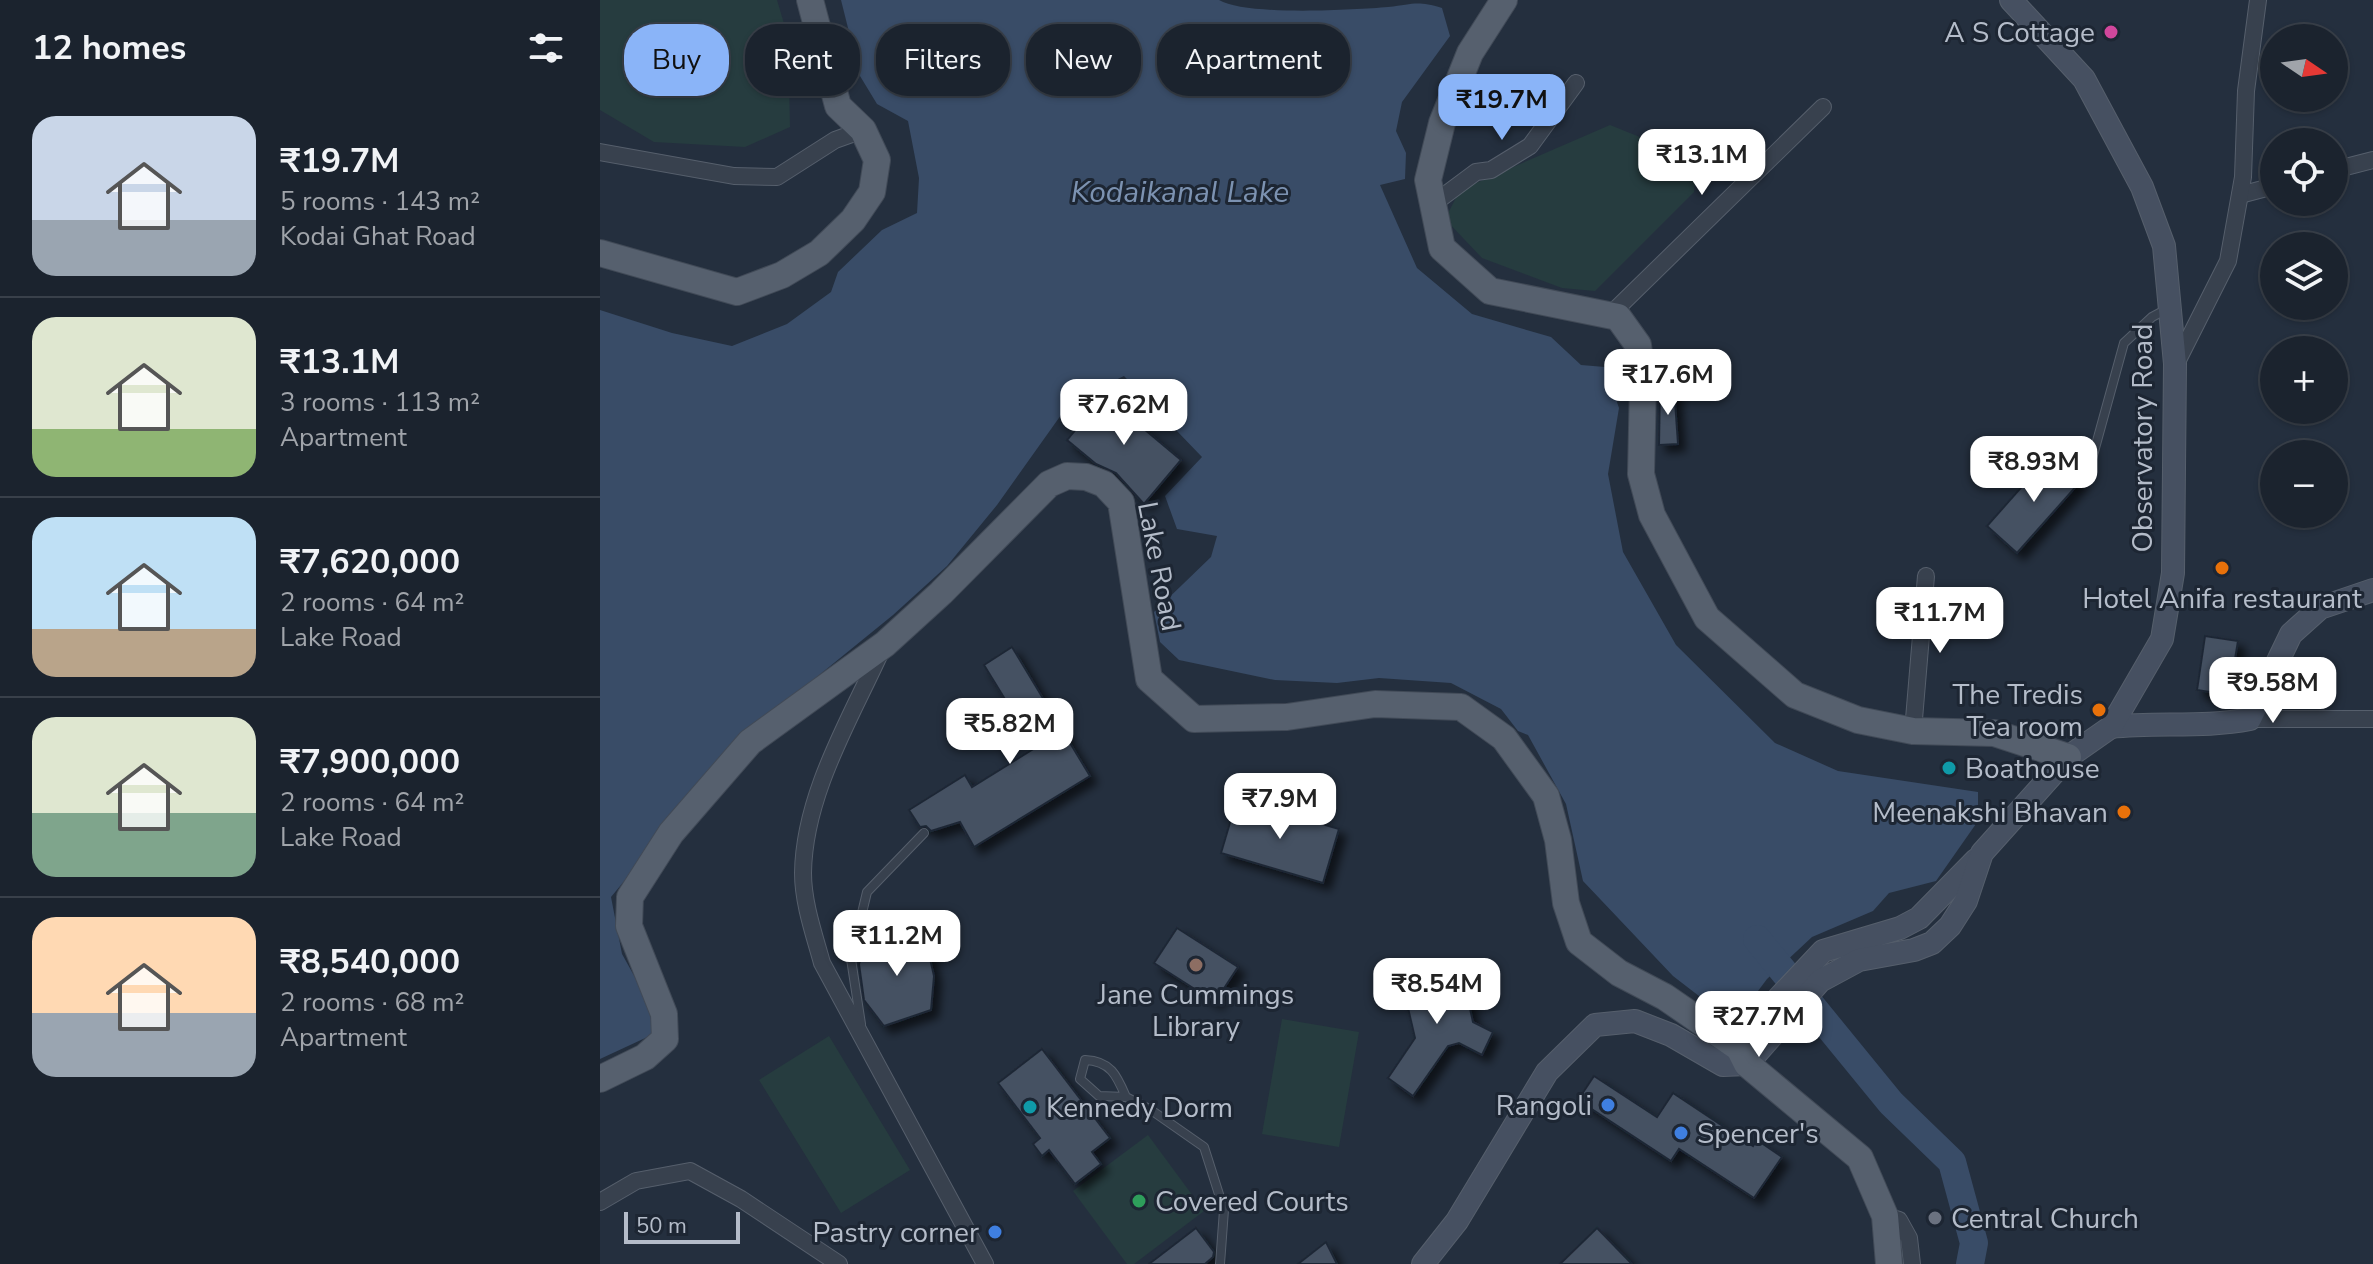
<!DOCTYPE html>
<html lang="en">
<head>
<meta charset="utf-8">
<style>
  :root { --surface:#1b232e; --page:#242b36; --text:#f1f3f6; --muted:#a0a4aa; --line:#39404a; --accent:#8ab4f8 }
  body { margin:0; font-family:"Nunito Sans",sans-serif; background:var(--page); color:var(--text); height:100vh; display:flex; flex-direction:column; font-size:30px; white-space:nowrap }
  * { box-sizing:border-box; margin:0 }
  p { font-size:26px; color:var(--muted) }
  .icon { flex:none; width:44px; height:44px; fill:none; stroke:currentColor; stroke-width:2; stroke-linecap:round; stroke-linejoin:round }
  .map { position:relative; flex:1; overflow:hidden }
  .drawer { display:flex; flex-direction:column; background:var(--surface); width:600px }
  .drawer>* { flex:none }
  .top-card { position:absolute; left:24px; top:24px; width:760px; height:72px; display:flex; gap:16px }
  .needle { width:52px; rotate:103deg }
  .buttons { position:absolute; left:1660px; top:24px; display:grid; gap:16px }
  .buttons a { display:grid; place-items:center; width:88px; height:88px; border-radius:50%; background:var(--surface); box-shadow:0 2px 6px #0004,0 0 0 2px var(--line); font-size:40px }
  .scale { position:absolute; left:24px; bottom:20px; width:116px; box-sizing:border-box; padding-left:8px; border:4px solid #b4bcc9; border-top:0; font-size:22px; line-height:28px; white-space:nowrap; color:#b4bcc9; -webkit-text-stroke:6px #1d2633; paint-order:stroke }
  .price { position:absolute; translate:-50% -68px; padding:0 18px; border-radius:16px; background:#fff; color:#222; font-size:26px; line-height:52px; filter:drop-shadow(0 2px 4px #0008) }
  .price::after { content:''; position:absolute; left:50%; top:48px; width:24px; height:18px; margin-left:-12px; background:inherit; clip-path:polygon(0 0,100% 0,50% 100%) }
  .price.active { background:var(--accent); color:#111 }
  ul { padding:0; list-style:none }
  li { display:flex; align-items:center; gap:24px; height:200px; padding:0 32px }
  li+li { border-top:2px solid var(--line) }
  li span { display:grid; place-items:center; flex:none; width:224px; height:160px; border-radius:24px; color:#555 }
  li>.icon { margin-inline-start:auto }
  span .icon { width:96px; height:96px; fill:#fffc; stroke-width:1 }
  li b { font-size:34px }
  h2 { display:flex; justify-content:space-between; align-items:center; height:96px; padding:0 32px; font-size:34px }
  .tag { padding:0 28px; border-radius:32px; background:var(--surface); box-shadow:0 2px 6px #0004,0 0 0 2px var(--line); font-size:28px; line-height:72px }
  .tag.active { background:var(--accent); color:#111 }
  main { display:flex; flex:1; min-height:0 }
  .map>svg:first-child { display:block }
  .green { fill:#263c3f }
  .water { fill:#394c67 }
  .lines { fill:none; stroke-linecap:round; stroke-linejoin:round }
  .river { stroke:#394c67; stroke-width:28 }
  .building { fill:#455162; stroke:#1f2835; stroke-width:2; filter:url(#shadow) }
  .lane-casing { stroke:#565f6c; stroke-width:10 }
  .street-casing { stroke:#565f6c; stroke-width:18 }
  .secondary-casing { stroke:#565f6c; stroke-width:24 }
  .primary-casing { stroke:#414a57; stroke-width:28 }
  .lane { stroke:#38414e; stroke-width:8 }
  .street { stroke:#38414e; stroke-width:16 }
  .secondary { stroke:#465061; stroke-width:22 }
  .primary { stroke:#56606e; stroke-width:26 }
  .hotel-dot { fill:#d1479c; stroke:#1d2633; stroke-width:3 }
  .food-dot { fill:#e8710a; stroke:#1d2633; stroke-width:3 }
  .culture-dot { fill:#0f9aa8; stroke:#1d2633; stroke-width:3 }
  .education-dot { fill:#8d6e63; stroke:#1d2633; stroke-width:3 }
  .shop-dot { fill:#3f7fe0; stroke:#1d2633; stroke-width:3 }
  .leisure-dot { fill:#2e9e5b; stroke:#1d2633; stroke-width:3 }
  .worship-dot { fill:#6b7280; stroke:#1d2633; stroke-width:3 }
  .labels { text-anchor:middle; stroke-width:6; stroke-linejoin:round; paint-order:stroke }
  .poi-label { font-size:28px; fill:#b4bcc9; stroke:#1d2633; text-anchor:end }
  .street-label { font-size:28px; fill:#b4bcc9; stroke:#1d2633 }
  .water-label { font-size:30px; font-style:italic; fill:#7c92b1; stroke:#1d2633 }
</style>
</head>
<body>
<main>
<section class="drawer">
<h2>12 homes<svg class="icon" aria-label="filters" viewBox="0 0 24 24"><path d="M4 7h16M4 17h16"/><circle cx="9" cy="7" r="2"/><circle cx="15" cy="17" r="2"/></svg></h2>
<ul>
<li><span style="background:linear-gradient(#c9d6e8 65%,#9aa5b1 0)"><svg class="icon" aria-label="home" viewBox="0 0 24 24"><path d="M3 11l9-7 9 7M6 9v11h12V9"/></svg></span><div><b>₹19.7M</b><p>5 rooms · 143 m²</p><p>Kodai Ghat Road</p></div></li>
<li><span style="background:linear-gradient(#dfe7d0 70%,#8fb573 0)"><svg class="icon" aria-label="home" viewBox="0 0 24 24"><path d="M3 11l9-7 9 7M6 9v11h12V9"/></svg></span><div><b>₹13.1M</b><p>3 rooms · 113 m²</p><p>Apartment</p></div></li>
<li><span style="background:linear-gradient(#bfe0f5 70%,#b9a48a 0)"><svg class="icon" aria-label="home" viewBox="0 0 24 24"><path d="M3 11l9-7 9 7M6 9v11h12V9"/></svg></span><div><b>₹7,620,000</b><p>2 rooms · 64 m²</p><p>Lake Road</p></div></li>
<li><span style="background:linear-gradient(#dfe7d0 60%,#7fa58c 0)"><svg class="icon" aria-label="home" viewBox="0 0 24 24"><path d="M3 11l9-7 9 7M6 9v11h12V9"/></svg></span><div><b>₹7,900,000</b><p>2 rooms · 64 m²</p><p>Lake Road</p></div></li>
<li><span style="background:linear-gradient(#ffd9b3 60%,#9aa5b1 0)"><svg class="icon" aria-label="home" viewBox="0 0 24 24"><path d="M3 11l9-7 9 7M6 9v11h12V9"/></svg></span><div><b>₹8,540,000</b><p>2 rooms · 68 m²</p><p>Apartment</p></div></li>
</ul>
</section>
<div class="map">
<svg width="1773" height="1264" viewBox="0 0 1773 1264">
  <defs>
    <filter id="shadow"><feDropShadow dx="7" dy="7" stdDeviation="4" flood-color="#0009"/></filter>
  </defs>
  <rect width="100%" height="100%" fill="#242f3e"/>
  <g class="green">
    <path d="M 0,0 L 177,0 L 188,37 L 190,127 L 145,147 L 54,142 L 0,110 Z"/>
    <path d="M 1010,125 L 1072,150 L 1096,173 L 1094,192 L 995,291 L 962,288 L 882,258 L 845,219 L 860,190 Z"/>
    <path d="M 682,1019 L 759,1032 L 739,1147 L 662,1134 Z"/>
    <path d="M 229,1036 L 310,1170 L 241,1213 L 159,1080 Z"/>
    <path d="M 548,1135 L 604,1211 L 534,1264 L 527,1264 L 473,1191 Z"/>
  </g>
  <path class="water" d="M 241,0 L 619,0 C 646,16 752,10 788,7 C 813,5 815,0 842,8 L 850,36 L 802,102 L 796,131 L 806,153 L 805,179 L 780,185 L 817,268 L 872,314 L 951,337 L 981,365 L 1005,367 L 1019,408 L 1008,474 L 1023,552 L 1076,645 L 1175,743 L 1238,771 L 1378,792 L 1378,821 L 1336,881 L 1289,893 L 1273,911 L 1212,937 L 1167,979 L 1134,1023 L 1073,976 L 983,881 L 966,804 L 928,735 L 918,731 L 901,709 L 851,683 L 779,678 L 737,683 L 675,680 L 579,660 L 560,642 L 554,612 L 611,557 L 617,536 L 577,529 L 565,496 L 602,457 L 524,376 L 471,401 L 397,505 L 347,566 L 293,615 L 143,737 L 11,897 L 22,954 L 57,1017 L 56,1033 L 0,1059 L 0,310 L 72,333 L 132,346 L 187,324 L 231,292 L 238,272 L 282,230 L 317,213 L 319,178 L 308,121 L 277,104 L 260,76 Z"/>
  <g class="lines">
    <path class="river" d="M 1157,939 L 1291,1103 L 1352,1162 L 1374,1243 L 1370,1264"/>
  </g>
  <g class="building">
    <path d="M 1074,387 L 1078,444 L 1059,445 L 1060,388 Z"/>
    <path d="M 509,389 L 536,412 L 531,418 L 581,460 L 544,504 L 516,473 L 496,464 L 467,440 Z"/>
    <path d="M 1450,455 L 1480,482 L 1417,553 L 1387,526 Z"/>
    <path d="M 1605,636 L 1638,641 L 1629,695 L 1597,690 Z"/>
    <path d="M 412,647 L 490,776 L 374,847 L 360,822 L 331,831 L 326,826 L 320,827 L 309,810 L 365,775 L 372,787 L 435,748 L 384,665 Z"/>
    <path d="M 637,799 L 739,829 L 723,883 L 621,853 Z"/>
    <path d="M 577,928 L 638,967 L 615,1002 L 554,963 Z"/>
    <path d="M 270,934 L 301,942 L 316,935 L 328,950 L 334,976 L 331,1010 L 284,1026 L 264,1000 L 259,964 Z"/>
    <path d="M 861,968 L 873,1022 L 893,1032 L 882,1055 L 859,1043 L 848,1046 L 813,1096 L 788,1078 L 815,1038 L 802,982 Z"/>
    <path d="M 442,1049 L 510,1138 L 492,1152 L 501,1164 L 475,1184 L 449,1150 L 442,1156 L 433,1144 L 440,1138 L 398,1083 Z"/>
    <path d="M 994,1076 L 1057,1117 L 1073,1093 L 1153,1146 L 1157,1140 L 1182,1157 L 1154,1198 L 1079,1149 L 1071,1161 L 978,1100 Z"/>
    <path d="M 596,1228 L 614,1252 L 613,1257 L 605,1264 L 549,1264 Z"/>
    <path d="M 997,1228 L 1032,1264 L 960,1264 Z"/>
    <path d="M 726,1242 L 737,1264 L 698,1264 Z"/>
  </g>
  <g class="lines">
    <defs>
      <g id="lane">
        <path d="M 1489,470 L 1524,343 L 1552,317 L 1567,309"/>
        <path d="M 261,1024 L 251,959 L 267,892 L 324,833"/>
        <path d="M 526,1097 C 517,1076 511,1061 485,1060 L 480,1079 L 499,1096 L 526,1097 L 551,1110 L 604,1147 L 624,1210 L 620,1264"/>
      </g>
      <g id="street">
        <path d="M 0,152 L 134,176 L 177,177 L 235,140 L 263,130"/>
        <path d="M 1734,170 L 1773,160"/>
        <path d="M 1640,195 L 1674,186"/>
        <path d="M 833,204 L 876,172 L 891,170 L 930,146 L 976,83"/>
        <path d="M 1010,315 L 1223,107"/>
        <path d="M 1576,364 L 1628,261 L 1643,177 L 1646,91 L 1658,0"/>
        <path d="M 282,649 C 251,718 204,794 203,873 C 203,903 214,934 222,963 L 385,1264"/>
        <path d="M 1650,719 L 1773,719"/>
        <path d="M 1313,731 L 1326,576"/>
        <path d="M 0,1202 L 36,1181 L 90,1171 L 141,1199 L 239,1264"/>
        <path d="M 1285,1216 L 1299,1220 L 1309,1238 L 1312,1264"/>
      </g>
      <g id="secondary">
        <path d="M 1511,727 C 1558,722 1604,728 1650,719 L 1691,634 L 1720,608 L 1773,590"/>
        <path d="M 1127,1060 L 1155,1023 L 1223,951 L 1300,928 L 1319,918 L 1376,860"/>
        <path d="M 823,1264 L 857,1221 L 947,1072 L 995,1025 L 1035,1021 L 1071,1035 L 1123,1065 L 1147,1064 L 1220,981 L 1259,960 L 1314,950 L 1332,943 L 1350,926 L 1366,901 L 1382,853 L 1468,757 L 1511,727 L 1562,639 L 1573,573 L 1575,364 L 1564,246 L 1542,187 L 1484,79 L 1411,0"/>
      </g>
      <g id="primary">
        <path d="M 904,0 L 870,53 L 842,123 L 828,180 L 842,248 L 890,291 L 1018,317 L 1038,345 L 1043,382 L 1041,474 L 1052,515 L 1107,618 L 1195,695 L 1258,720 L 1313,731 L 1394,733 L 1468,757"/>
        <path d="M 0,253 L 137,292 L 182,275 L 219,253 L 253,220 L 272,192 L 277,160 L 263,130 L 238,106 L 210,0"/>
        <path d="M 0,1079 L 45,1057 L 65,1039 L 64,1014 L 29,926 L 30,897 L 71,833 L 150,742 L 285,644 L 341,593 L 449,484 L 467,476 L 486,477 L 504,484 L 521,502 L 549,679 L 594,719 L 687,717 L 775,704 L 861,707 L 904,738 L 946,796 L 958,840 L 966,903 L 979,942 L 1019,973 L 1065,997 L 1139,1048 L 1147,1064 L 1260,1158 L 1285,1216 L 1289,1264"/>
      </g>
    </defs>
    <use href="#lane" class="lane-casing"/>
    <use href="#street" class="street-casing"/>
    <use href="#secondary" class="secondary-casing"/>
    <use href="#primary" class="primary-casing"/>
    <use href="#lane" class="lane"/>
    <use href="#street" class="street"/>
    <use href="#secondary" class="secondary"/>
    <use href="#primary" class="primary"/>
  </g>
  <circle class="hotel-dot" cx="1511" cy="32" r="8"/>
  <g class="food-dot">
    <circle cx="1622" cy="568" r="8"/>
    <circle cx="1499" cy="710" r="8"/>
    <circle cx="1524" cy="812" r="8"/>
  </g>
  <g class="culture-dot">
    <circle cx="1349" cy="768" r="8"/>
    <circle cx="430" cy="1107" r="8"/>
  </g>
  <circle class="education-dot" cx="596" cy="965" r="8"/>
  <g class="shop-dot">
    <circle cx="1008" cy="1105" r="8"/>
    <circle cx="1081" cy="1133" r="8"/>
    <circle cx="395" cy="1232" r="8"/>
  </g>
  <circle class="leisure-dot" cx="539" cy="1201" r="8"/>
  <circle class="worship-dot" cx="1335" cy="1218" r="8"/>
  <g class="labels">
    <g class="poi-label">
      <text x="1495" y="42">A S Cottage</text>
      <text x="1622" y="608" text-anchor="middle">Hotel Anifa restaurant</text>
      <text x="1483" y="704">The Tredis<tspan x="1483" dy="32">Tea room</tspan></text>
      <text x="1365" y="778" text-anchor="start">Boathouse</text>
      <text x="1508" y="822">Meenakshi Bhavan</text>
      <text x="596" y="1004" text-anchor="middle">Jane Cummings<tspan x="596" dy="32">Library</tspan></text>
      <text x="992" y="1115">Rangoli</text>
      <text x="446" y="1117" text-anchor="start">Kennedy Dorm</text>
      <text x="1097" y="1143" text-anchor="start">Spencer's</text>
      <text x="555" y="1211" text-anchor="start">Covered Courts</text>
      <text x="1351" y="1228" text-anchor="start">Central Church</text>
      <text x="379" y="1242">Pastry corner</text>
    </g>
    <g class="street-label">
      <text transform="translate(1542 438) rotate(-90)" y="10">Observatory Road</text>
      <text transform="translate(560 566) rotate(79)" y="10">Lake Road</text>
    </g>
    <g class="water-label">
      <text x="580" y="202">Kodaikanal Lake</text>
    </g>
  </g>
</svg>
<div class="buttons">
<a><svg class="needle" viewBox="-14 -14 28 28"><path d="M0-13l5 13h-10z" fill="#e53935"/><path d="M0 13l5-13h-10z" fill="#a0a4aa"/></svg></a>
<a><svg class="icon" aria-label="locate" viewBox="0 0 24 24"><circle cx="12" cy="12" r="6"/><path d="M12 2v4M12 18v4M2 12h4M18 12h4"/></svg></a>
<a><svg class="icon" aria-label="layers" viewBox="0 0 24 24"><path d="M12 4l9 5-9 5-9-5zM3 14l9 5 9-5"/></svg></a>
<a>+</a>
<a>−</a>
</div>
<div class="scale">50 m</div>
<b class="price active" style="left:902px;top:142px">₹19.7M</b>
<b class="price" style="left:1102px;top:197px">₹13.1M</b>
<b class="price" style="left:1068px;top:417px">₹17.6M</b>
<b class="price" style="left:524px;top:447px">₹7.62M</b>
<b class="price" style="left:1434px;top:504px">₹8.93M</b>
<b class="price" style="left:1340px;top:655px">₹11.7M</b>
<b class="price" style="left:1673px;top:725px">₹9.58M</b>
<b class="price" style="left:410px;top:766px">₹5.82M</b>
<b class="price" style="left:680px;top:841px">₹7.9M</b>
<b class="price" style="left:297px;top:978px">₹11.2M</b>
<b class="price" style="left:837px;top:1026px">₹8.54M</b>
<b class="price" style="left:1159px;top:1059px">₹27.7M</b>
<div class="top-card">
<a class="tag active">Buy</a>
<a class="tag">Rent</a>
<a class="tag">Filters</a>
<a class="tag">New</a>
<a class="tag">Apartment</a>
</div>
</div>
</main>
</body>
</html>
